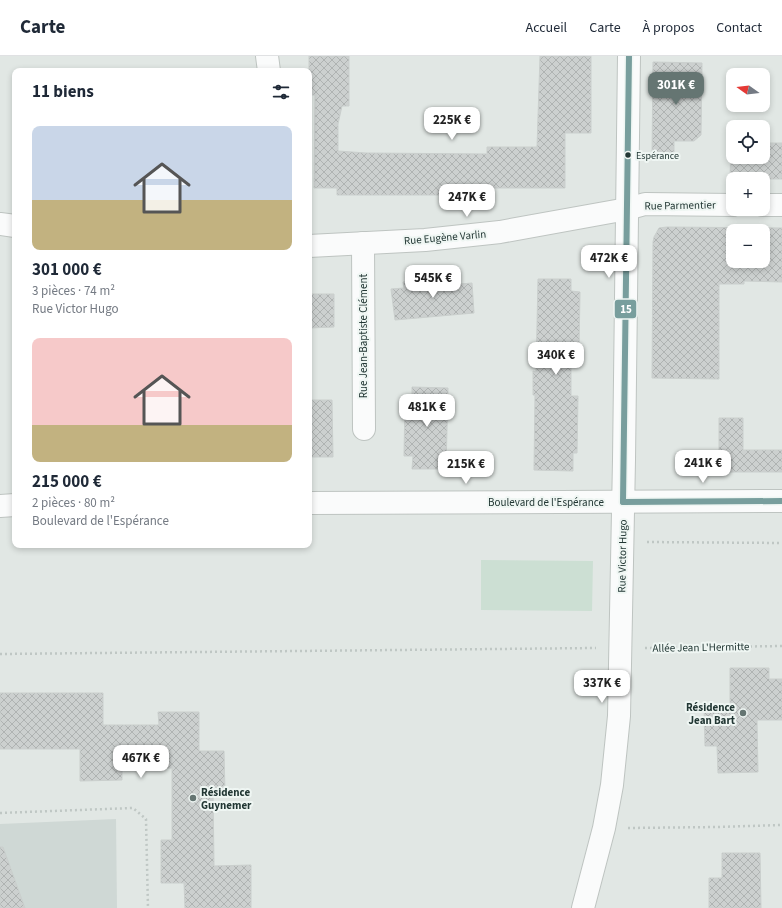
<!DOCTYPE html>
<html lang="fr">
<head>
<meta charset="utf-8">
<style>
  :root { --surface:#fff; --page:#f6f6f7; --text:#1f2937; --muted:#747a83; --line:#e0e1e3; --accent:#657572 }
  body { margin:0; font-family:"Source Sans 3",sans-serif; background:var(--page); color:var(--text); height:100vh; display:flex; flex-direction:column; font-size:15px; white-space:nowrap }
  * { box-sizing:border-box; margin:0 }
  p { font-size:13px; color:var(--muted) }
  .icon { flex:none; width:22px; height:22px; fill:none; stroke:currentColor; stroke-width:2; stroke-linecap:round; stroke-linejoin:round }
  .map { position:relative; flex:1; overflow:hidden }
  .sheet { position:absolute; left:12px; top:12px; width:300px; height:480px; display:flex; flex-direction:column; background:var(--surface); border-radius:8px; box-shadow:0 2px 6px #0003 }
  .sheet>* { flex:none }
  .needle { width:26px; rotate:284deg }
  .fabs { position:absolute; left:726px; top:12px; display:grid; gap:8px }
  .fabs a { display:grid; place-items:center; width:44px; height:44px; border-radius:8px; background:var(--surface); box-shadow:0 2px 6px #0003; font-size:20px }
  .price { position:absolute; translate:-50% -34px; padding:0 9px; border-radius:8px; background:#fff; color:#222; font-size:13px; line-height:26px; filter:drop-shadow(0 1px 2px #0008) }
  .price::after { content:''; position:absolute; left:50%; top:24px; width:12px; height:9px; margin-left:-6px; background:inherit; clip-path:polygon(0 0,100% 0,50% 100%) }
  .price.selected { background:var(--accent); color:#fff }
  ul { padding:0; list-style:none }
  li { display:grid; align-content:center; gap:8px; height:212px; padding:0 20px }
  li span { display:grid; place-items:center; height:124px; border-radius:8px; color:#555 }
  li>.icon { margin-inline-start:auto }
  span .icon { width:72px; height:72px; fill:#fffc; stroke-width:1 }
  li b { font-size:17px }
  h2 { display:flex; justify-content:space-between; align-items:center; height:48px; padding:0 20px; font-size:17px }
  header { display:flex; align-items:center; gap:24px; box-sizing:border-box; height:56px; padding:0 20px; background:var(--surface); border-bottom:1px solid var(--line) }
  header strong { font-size:19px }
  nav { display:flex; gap:22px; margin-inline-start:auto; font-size:14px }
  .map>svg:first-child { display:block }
  .built { fill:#cfd8d5 }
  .green { fill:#ccdfd3 }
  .building { fill:url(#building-cross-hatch); stroke:#cacfcd; fill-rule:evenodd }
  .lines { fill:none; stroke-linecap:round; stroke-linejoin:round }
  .minor-casing { stroke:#bec4c1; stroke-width:24 }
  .tertiary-casing { stroke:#bec4c1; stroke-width:24 }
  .path { stroke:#bfc7c4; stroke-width:2.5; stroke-dasharray:2 3; stroke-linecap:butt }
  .minor { stroke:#fafbfb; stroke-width:22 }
  .tertiary { stroke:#fafbfb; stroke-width:22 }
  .bus-1-casing { stroke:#eff6f3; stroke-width:9 }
  .bus-1 { stroke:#789e9d; stroke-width:6 }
  .bus-dot { fill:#223734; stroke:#eff6f3; stroke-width:1.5 }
  .poi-dot { fill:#657572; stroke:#eff6f3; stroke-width:1.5 }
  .labels { text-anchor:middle; stroke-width:4; stroke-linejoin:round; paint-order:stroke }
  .bus-label { font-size:10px; fill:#223734; stroke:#eff6f3; text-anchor:start }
  .street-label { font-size:11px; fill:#223734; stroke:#eff6f3 }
  .poi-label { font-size:11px; font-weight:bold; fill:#223734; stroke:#eff6f3; text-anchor:end }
  .line-badge { stroke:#eff6f3; stroke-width:1.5 }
  .badge-label { font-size:11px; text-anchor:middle; font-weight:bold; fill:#fff }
</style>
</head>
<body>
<header>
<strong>Carte</strong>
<nav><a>Accueil</a><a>Carte</a><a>À propos</a><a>Contact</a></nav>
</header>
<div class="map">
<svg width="782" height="852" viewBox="0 0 782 852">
  <defs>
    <pattern id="building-cross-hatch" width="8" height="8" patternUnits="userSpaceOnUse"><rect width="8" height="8" fill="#ccd0cf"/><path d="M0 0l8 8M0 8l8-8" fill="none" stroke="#afb3b2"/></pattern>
  </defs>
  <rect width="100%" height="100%" fill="#e1e7e4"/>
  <path class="built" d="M 116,763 L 117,852 L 0,852 L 0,768 Z"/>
  <path class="green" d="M 481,504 L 593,505 L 592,555 L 481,554 Z"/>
  <g class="building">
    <path d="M 309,0 L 349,0 L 349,50 L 342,50 L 338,68 L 338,95 L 366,97 L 487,98 L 487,91 L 537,91 L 540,0 L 591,0 L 591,77 L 565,77 L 565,132 L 486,132 L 486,139 L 337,139 L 337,132 L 314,132 L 315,39 L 309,39 Z"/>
    <path d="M 653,6 L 702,7 L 701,79 L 694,85 L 674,85 L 674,102 L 652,101 Z"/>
    <path d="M 731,86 L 733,86 L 733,101 L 763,101 L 763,87 L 782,87 L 782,123 L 730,123 Z"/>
    <path d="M 667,171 L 782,172 L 782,226 L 744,225 L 744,228 L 719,228 L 719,323 L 652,322 L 653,186 L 654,181 L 659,172 ZM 733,175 L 763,175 L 763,205 L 733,205 Z"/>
    <path d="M 460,221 L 460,228 L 472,227 L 474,257 L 395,264 L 391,233 L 404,232 L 403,226 Z"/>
    <path d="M 538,223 L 571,223 L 571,235 L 580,236 L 579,292 L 571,292 L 571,340 L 578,340 L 577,397 L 573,397 L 573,415 L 534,414 L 535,339 L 533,339 L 533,315 L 536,316 Z"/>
    <path d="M 309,238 L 334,238 L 334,271 L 309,272 Z"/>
    <path d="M 412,331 L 448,332 L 446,413 L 412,413 L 413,400 L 404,400 L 405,343 L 412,344 Z"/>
    <path d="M 309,344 L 332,344 L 333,401 L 309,401 Z"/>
    <path d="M 719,362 L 743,362 L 743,394 L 782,394 L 782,416 L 719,416 Z"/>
    <path d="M 730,612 L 769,612 L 769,623 L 782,623 L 782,664 L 757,664 L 758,716 L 718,717 L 717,690 L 705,690 L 704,649 L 730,649 Z"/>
    <path d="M 0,637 L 103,637 L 103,669 L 159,669 L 158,656 L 199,656 L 199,695 L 224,695 L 225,736 L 213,736 L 214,810 L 251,809 L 251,852 L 185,852 L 184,827 L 161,827 L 161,784 L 172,784 L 172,712 L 122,713 L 122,724 L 80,725 L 80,693 L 0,693 Z"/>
    <path d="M 0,791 L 3,791 L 25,852 L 0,852 Z"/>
    <path d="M 722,797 L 760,797 L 761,852 L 709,852 L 709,822 L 722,822 Z"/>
  </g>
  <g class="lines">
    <defs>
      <g id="minor">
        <path d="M 267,0 L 269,15"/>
        <path d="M 763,149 L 782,149"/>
        <path d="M 0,168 L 15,170"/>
        <path d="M 363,187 L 364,373"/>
        <path d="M 309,190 L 425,184 L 500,176 L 627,153 L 645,148 L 733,149"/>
      </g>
      <g id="tertiary">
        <path d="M 309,447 L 782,445"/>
        <path d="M 0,450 L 15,449"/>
        <path d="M 583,852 L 604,772 L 612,729 L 619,660 L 624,404 L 629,0"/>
      </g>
    </defs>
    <use href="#minor" class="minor-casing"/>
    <use href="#tertiary" class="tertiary-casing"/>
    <g class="path">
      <path d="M 647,486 L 782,487"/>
      <path d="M 645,592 L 782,590"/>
      <path d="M 0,598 L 596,592"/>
      <path d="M 0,757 L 133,752 L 146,763 L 148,852"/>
      <path d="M 628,772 L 716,771 L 782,769"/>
    </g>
    <use href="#minor" class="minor"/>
    <use href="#tertiary" class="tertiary"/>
    <defs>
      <g id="bus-1">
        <path d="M 623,446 L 629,0"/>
        <path d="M 623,446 L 782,445"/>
      </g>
    </defs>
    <use href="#bus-1" class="bus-1-casing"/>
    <use href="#bus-1" class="bus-1"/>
  </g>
  <circle class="bus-dot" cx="628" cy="99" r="3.5"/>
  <g class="poi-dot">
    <circle cx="743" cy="657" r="4"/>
    <circle cx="193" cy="742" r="4"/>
  </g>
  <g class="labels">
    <g class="bus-label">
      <text x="636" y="103">Espérance</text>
    </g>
    <g class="street-label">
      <text transform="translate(680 149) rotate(-1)" y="4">Rue Parmentier</text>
      <text transform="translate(445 181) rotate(-5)" y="4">Rue Eugène Varlin</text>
      <text transform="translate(363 280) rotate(-90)" y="4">Rue Jean-Baptiste Clément</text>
      <text x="546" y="450">Boulevard de l'Espérance</text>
      <text transform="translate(622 500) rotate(-89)" y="4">Rue Victor Hugo</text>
      <text transform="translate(701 591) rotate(-1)" y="4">Allée Jean L'Hermitte</text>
    </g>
    <g class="poi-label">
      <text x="735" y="655">Résidence<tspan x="735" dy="13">Jean Bart</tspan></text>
      <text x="201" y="740" text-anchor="start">Résidence<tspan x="201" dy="13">Guynemer</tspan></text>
    </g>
  </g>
  <rect class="line-badge" x="614" y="243" width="23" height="20" rx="4" fill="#789e9d"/>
  <g class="badge-label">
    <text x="626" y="257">15</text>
  </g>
</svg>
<div class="fabs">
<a><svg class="needle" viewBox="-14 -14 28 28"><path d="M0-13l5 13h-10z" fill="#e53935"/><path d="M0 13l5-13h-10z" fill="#747a83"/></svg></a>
<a><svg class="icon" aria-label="locate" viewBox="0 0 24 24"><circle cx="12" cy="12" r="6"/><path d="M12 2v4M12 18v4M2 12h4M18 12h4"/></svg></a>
<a>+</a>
<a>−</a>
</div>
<b class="price selected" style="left:676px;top:50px">301K €</b>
<b class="price" style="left:452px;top:85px">225K €</b>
<b class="price" style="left:467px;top:162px">247K €</b>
<b class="price" style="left:609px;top:223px">472K €</b>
<b class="price" style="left:433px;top:243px">545K €</b>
<b class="price" style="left:556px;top:320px">340K €</b>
<b class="price" style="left:427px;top:372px">481K €</b>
<b class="price" style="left:703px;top:428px">241K €</b>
<b class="price" style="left:466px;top:429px">215K €</b>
<b class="price" style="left:602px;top:648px">337K €</b>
<b class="price" style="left:141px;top:723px">467K €</b>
<section class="sheet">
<h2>11 biens<svg class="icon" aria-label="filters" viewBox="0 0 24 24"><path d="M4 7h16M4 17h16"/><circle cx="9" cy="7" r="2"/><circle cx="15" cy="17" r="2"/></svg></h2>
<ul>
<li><span style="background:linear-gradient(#c9d6e8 60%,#c2b280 0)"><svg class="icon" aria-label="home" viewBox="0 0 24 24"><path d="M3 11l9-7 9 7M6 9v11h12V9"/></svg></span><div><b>301 000 €</b><p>3 pièces · 74 m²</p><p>Rue Victor Hugo</p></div></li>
<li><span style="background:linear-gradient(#f6c9c9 70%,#c2b280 0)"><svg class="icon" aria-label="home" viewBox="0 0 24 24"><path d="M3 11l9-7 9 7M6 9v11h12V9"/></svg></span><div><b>215 000 €</b><p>2 pièces · 80 m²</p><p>Boulevard de l'Espérance</p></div></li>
</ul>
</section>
</div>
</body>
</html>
